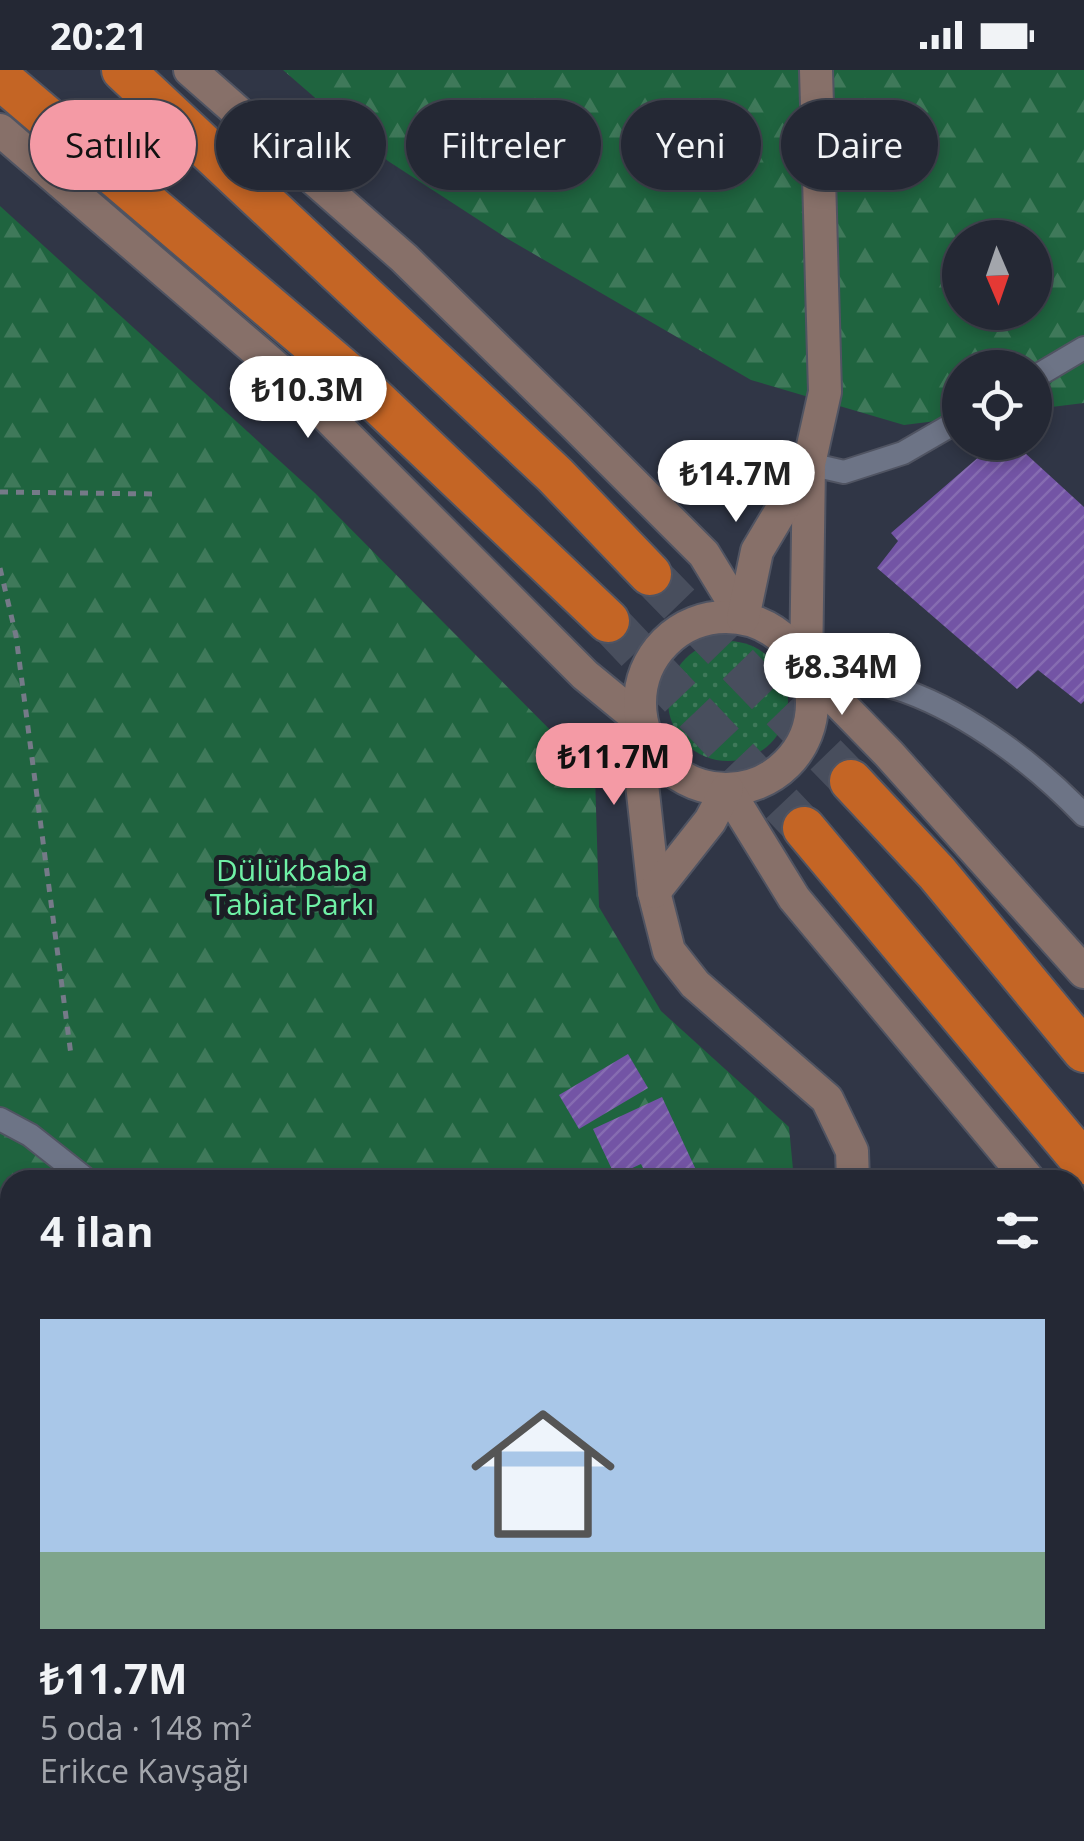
<!DOCTYPE html>
<html lang="tr">
<head>
<meta charset="utf-8">
<style>
  :root { --surface:#242834; --page:#303440; --text:#f1f3f6; --muted:#a3a6ac; --line:#41444f; --accent:#f49aa5 }
  body { margin:0; font-family:"Open Sans",sans-serif; background:var(--page); color:var(--text); height:100vh; display:flex; flex-direction:column; font-size:38px; white-space:nowrap }
  * { box-sizing:border-box; margin:0 }
  p { font-size:32px; color:var(--muted) }
  .icon { flex:none; width:55px; height:55px; fill:none; stroke:currentColor; stroke-width:2; stroke-linecap:round; stroke-linejoin:round }
  .map { position:relative; flex:1; overflow:hidden }
  .details { position:absolute; left:0px; top:1100px; width:1085px; height:672px; display:flex; flex-direction:column; background:var(--surface); border-radius:30px 30px 0 0; box-shadow:0 5px 15px #0003,0 0 0 2px var(--line) }
  .details>* { flex:none }
  .banner { position:absolute; left:30px; top:30px; width:1025px; height:90px; display:flex; gap:20px }
  .needle { width:65px; rotate:178deg }
  .buttons { position:absolute; left:942px; top:150px; display:grid; gap:20px }
  .buttons a { display:grid; place-items:center; width:110px; height:110px; border-radius:50%; background:var(--surface); box-shadow:0 5px 15px #0003,0 0 0 2px var(--line); font-size:50px }
  .price { position:absolute; translate:-50% -85px; padding:0 22px; border-radius:35px; background:#fff; color:#222; font-size:32px; line-height:65px; filter:drop-shadow(0 2px 5px #0008) }
  .price::after { content:''; position:absolute; left:50%; top:60px; width:30px; height:22px; margin-left:-15px; background:inherit; clip-path:polygon(0 0,100% 0,50% 100%) }
  .price.active { background:var(--accent); color:#111 }
  ul { padding:0; list-style:none }
  li { display:grid; align-content:center; gap:20px; height:530px; padding:0 40px }
  li+li { border-top:2px solid var(--line) }
  li span { display:grid; place-items:center; height:310px; border-radius:0px; color:#555 }
  li>.icon { margin-inline-start:auto }
  span .icon { width:180px; height:180px; fill:#fffc; stroke-width:1 }
  li b { font-size:42px }
  h2 { display:flex; justify-content:space-between; align-items:center; height:120px; padding:0 40px; font-size:42px }
  .chip { padding:0 35px; border-radius:45px; background:var(--surface); box-shadow:0 5px 15px #0003,0 0 0 2px var(--line); font-size:35px; line-height:90px }
  .chip.active { background:var(--accent); color:#111 }
  .status { display:flex; justify-content:space-between; align-items:center; height:70px; padding:0 50px; background:var(--surface); direction:ltr }
  .status svg { height:28px; fill:currentColor }
  .map>svg:first-child { display:block }
  .grass { fill:url(#grass-dots) }
  .forest { fill:url(#forest-firs); fill-rule:evenodd }
  .building { fill:url(#building-hatch) }
  .lines { fill:none; stroke-linecap:round; stroke-linejoin:round }
  .highway-tunnel { stroke:#484e5d; stroke-width:42; stroke-dasharray:42 21; stroke-linecap:butt }
  .street-casing { stroke:#505462; stroke-width:26 }
  .secondary-casing { stroke:#505462; stroke-width:36 }
  .highway-casing { stroke:#505462; stroke-width:46 }
  .path { stroke:#757a88; stroke-width:5; stroke-dasharray:8 8; stroke-linecap:butt }
  .street { stroke:#6d7486; stroke-width:22 }
  .secondary { stroke:#877069; stroke-width:32 }
  .highway { stroke:#c46525; stroke-width:42 }
  .labels { text-anchor:middle; stroke-width:10; stroke-linejoin:round; paint-order:stroke }
  .park-label { font-size:30px; fill:#6ff1a6; stroke:#1b1e25 }
</style>
</head>
<body>
<div class="status"><b>20:21</b><svg viewBox="0 0 49 12"><path d="M0 12V9h3v3zM5 12V6h3v6zM10 12V3h3v9zM15 12V0h3v12zM26 1h20v11H26zM47 4h2v5h-2z"/></svg></div>
<div class="map">
<svg width="1084" height="1771" viewBox="0 0 1084 1771">
  <defs>
    <pattern id="grass-dots" width="8" height="8" patternUnits="userSpaceOnUse" patternTransform="scale(2.5)"><rect width="8" height="8" fill="#1f643f"/><path d="M2 2h.1M6 6h.1" fill="none" stroke="#3f795a" stroke-width="1.8" stroke-linecap="round"/></pattern>
    <pattern id="forest-firs" width="22" height="20" patternUnits="userSpaceOnUse" patternTransform="scale(2.5)"><rect width="22" height="20" fill="#1f643f"/><path d="M5 1l3.5 6h-7zM16 11l3.5 6h-7z" fill="#3f795a"/></pattern>
    <pattern id="building-hatch" width="6" height="6" patternUnits="userSpaceOnUse" patternTransform="scale(2.5)"><rect width="6" height="6" fill="#7354a5"/><path d="M-1 1l2-2M0 6l6-6M5 7l2-2" fill="none" stroke="#866cb1"/></pattern>
  </defs>
  <rect width="100%" height="100%" fill="#303646"/>
  <circle class="grass" cx="728" cy="631" r="60"/>
  <g class="forest">
    <path d="M 283,0 L 1084,0 L 1084,333 L 1035,339 L 1035,298 L 960,298 L 960,348 L 904,355 L 751,310 L 508,169 L 388,91 ZM 960,168 L 1035,168 L 1035,242 L 960,242 Z"/>
    <path d="M 0,136 L 315,423 L 595,705 L 599,837 L 661,941 L 789,1057 L 794,1110 L 10,1110 L 10,1762 L 880,1762 L 882,1771 L 0,1771 Z"/>
  </g>
  <g class="building">
    <path d="M 996,372 L 1013,372 L 1084,437 L 1084,631 L 1081,634 L 1038,600 L 1017,619 L 877,498 L 898,471 L 891,463 Z"/>
    <path d="M 628,984 L 648,1018 L 579,1059 L 559,1025 Z"/>
    <path d="M 662,1027 L 697,1102 L 679,1110 L 649,1110 L 641,1094 L 615,1106 L 593,1059 Z"/>
  </g>
  <g class="lines">
    <g class="highway-tunnel">
      <path d="M 650,504 L 851,711"/>
      <path d="M 608,551 L 804,758"/>
    </g>
    <defs>
      <g id="street">
        <path d="M 1035,307 L 1084,278"/>
        <path d="M 809,394 L 844,402 L 903,383 L 960,350"/>
        <path d="M 806,599 C 838,606 874,610 905,621 C 971,645 1036,695 1084,745"/>
        <path d="M 0,1049 L 30,1065 L 87,1110"/>
      </g>
      <g id="secondary">
        <path d="M 190,0 L 404,188 L 575,355 L 704,484 L 743,548"/>
        <path d="M 816,0 L 825,322 L 809,394 L 806,599 L 889,684 L 1084,902"/>
        <path d="M 0,60 L 294,313 L 585,605 L 641,651 L 642,714 L 654,822 L 669,881 L 695,914 L 827,1029 L 852,1081 L 853,1110"/>
        <circle cx="726" cy="633" r="86"/>
        <path d="M 743,548 L 757,481 L 809,394"/>
        <path d="M 727,719 L 794,828 L 1029,1110"/>
        <path d="M 654,822 L 710,751 L 727,719"/>
        <path d="M 1075,1167 L 1084,1178"/>
        <path d="M 928,1762 L 931,1771"/>
      </g>
      <g id="highway">
        <path d="M 123,0 L 555,405 L 650,504"/>
        <path d="M 0,8 L 348,304 L 608,551"/>
        <path d="M 851,711 L 937,803 L 1084,981"/>
        <path d="M 804,758 L 1084,1093"/>
      </g>
    </defs>
    <use href="#street" class="street-casing"/>
    <use href="#secondary" class="secondary-casing"/>
    <use href="#highway" class="highway-casing"/>
    <g class="path">
      <path d="M 0,422 L 157,424"/>
      <path d="M 0,498 L 16,566 L 71,985"/>
    </g>
    <use href="#street" class="street"/>
    <use href="#secondary" class="secondary"/>
    <use href="#highway" class="highway"/>
  </g>
  <g class="labels">
    <g class="park-label">
      <text x="292" y="811">Dülükbaba<tspan x="292" dy="34">Tabiat Parkı</tspan></text>
    </g>
  </g>
</svg>
<div class="buttons">
<a><svg class="needle" viewBox="-14 -14 28 28"><path d="M0-13l5 13h-10z" fill="#e53935"/><path d="M0 13l5-13h-10z" fill="#a3a6ac"/></svg></a>
<a><svg class="icon" aria-label="locate" viewBox="0 0 24 24"><circle cx="12" cy="12" r="6"/><path d="M12 2v4M12 18v4M2 12h4M18 12h4"/></svg></a>
</div>
<b class="price" style="left:308px;top:371px">₺10.3M</b>
<b class="price" style="left:736px;top:455px">₺14.7M</b>
<b class="price" style="left:842px;top:648px">₺8.34M</b>
<b class="price active" style="left:614px;top:738px">₺11.7M</b>
<div class="banner">
<a class="chip active">Satılık</a>
<a class="chip">Kiralık</a>
<a class="chip">Filtreler</a>
<a class="chip">Yeni</a>
<a class="chip">Daire</a>
</div>
<section class="details">
<h2>4 ilan<svg class="icon" aria-label="filters" viewBox="0 0 24 24"><path d="M4 7h16M4 17h16"/><circle cx="9" cy="7" r="2"/><circle cx="15" cy="17" r="2"/></svg></h2>
<ul>
<li><span style="background:linear-gradient(#a9c7e8 75%,#7fa58c 0)"><svg class="icon" aria-label="home" viewBox="0 0 24 24"><path d="M3 11l9-7 9 7M6 9v11h12V9"/></svg></span><div><b>₺11.7M</b><p>5 oda · 148 m²</p><p>Erikce Kavşağı</p></div></li>
</ul>
</section>
</div>
</body>
</html>
